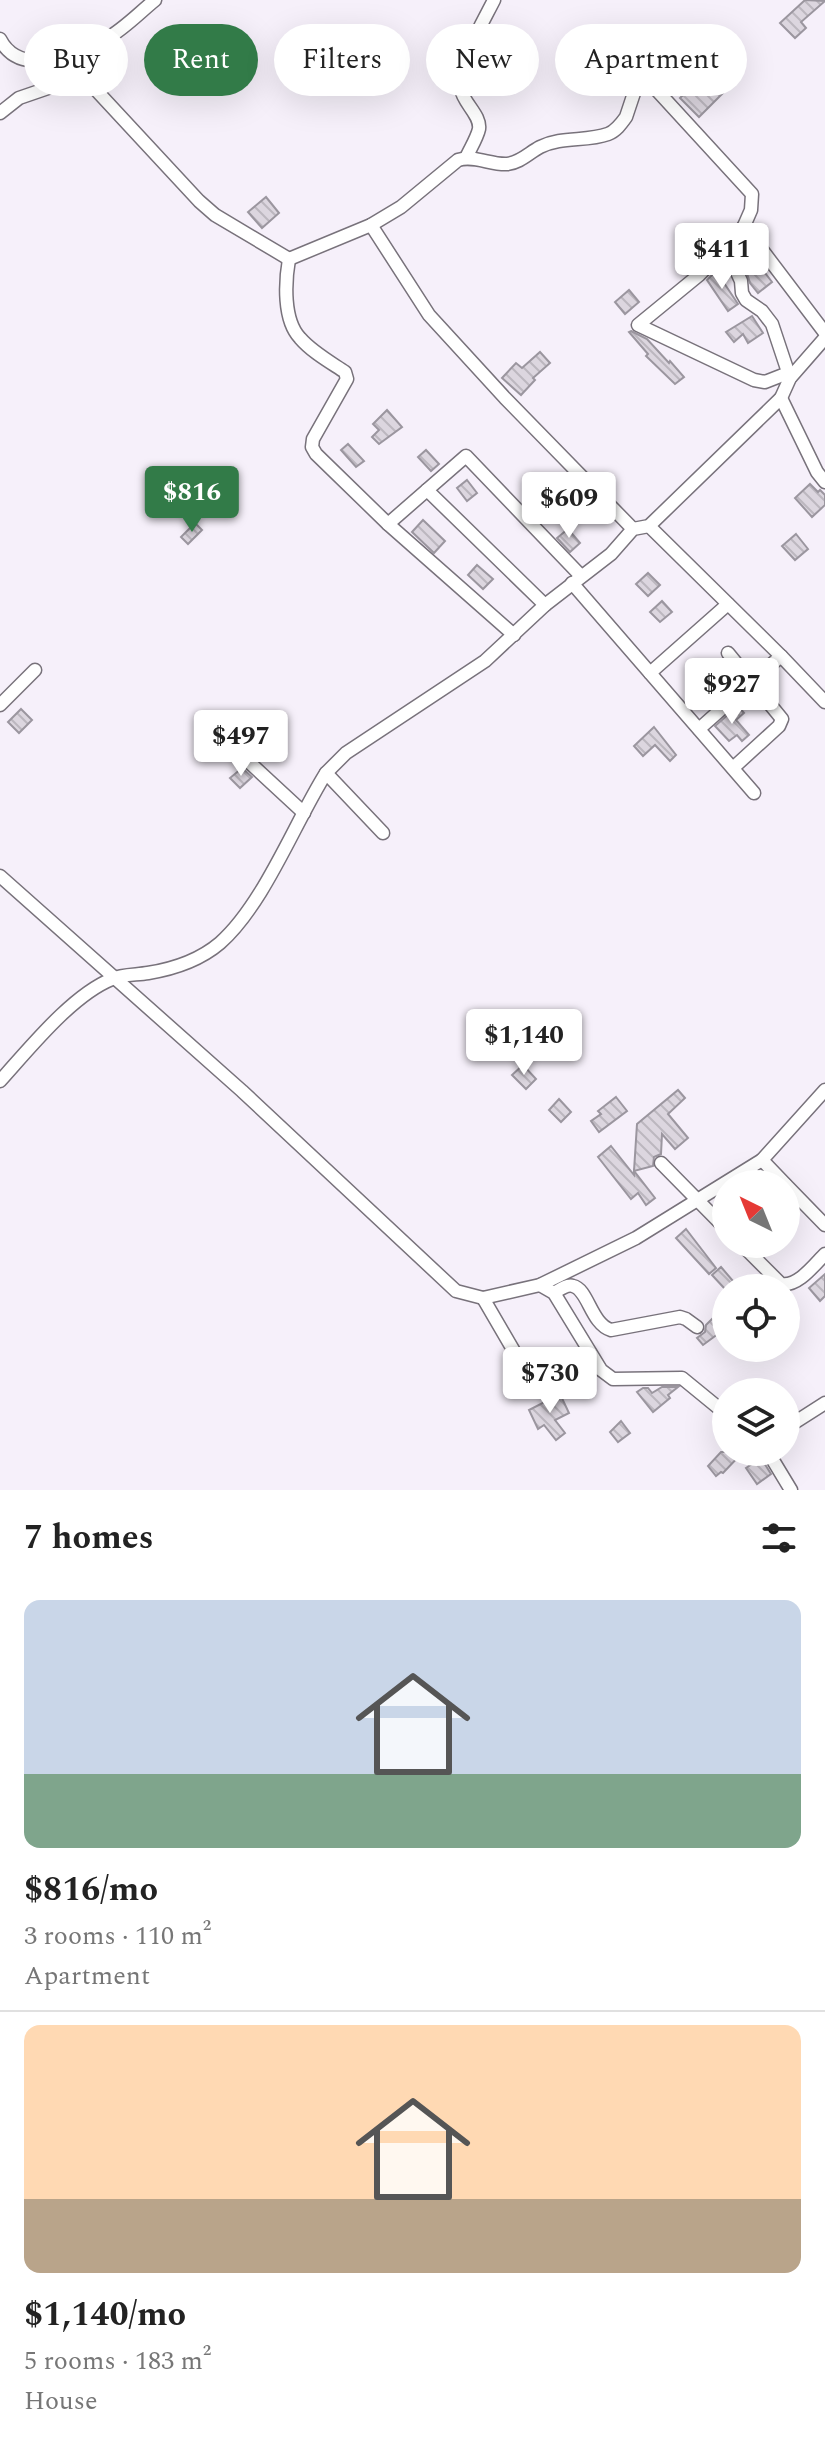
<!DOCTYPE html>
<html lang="en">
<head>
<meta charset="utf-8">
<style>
  :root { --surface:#fff; --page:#f2f2f2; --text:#222; --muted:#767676; --line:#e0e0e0; --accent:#327b48 }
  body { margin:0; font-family:Spectral,serif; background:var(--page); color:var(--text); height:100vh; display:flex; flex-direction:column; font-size:30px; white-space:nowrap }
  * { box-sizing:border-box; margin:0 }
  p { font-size:26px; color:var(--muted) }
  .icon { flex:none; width:44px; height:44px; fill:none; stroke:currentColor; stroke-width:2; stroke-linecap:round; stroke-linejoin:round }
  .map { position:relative; height:1490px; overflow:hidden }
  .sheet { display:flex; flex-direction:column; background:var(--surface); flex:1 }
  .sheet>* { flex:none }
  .banner { position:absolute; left:24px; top:24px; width:778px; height:72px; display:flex; gap:16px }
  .needle { width:52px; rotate:317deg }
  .controls { position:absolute; left:712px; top:1170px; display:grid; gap:16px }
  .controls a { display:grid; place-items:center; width:88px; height:88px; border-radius:50%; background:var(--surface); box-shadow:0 8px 32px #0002; font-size:40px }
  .price { position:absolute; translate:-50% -68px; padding:0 18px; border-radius:8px; background:#fff; color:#222; font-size:26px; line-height:52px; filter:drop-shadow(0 2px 4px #0008) }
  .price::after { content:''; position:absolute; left:50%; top:48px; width:24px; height:18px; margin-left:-12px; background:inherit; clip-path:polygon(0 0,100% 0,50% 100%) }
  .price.selected { background:var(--accent); color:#fff }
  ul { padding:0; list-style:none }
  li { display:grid; align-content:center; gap:16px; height:424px; padding:0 24px }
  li+li { border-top:2px solid var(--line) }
  li span { display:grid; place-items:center; height:248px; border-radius:16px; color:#555 }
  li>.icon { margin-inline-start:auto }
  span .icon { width:144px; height:144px; fill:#fffc; stroke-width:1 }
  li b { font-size:34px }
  h2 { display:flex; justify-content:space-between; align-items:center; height:96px; padding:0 24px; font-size:34px }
  .tag { padding:0 28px; border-radius:36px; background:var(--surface); box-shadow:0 8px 32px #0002; font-size:28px; line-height:72px }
  .tag.selected { background:var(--accent); color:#fff }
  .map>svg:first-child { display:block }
  .building { fill:url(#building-back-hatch); stroke:#9b969f; stroke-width:2 }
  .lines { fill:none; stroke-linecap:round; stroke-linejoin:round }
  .minor-casing { stroke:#78727b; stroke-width:15 }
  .minor { stroke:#fff; stroke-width:12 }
</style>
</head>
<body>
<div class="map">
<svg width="825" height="1490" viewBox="0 0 825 1490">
  <defs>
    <pattern id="building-back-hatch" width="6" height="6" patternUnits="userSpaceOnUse" patternTransform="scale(2)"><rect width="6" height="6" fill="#dcd6df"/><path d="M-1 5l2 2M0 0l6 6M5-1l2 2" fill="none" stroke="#bcb7bf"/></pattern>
  </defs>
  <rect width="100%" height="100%" fill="#f6f0fa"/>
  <g class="building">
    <path d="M 805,0 L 825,1 L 801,22 L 806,28 L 795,38 L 780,23 Z"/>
    <path d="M 693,53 L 702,62 L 706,58 L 713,65 L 721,57 L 740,76 L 699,117 L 680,98 L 684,94 L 675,86 L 679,82 L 671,75 Z"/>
    <path d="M 266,197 L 279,213 L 262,228 L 248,212 Z"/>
    <path d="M 743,244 L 772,282 L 758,293 L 750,283 L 745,267 L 746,266 L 736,249 Z"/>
    <path d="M 716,271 L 738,304 L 728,311 L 707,280 Z"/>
    <path d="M 629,290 L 639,302 L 625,314 L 615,302 Z"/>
    <path d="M 752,316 L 763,333 L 748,343 L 743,334 L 734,342 L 726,332 Z"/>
    <path d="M 631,331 L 647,339 L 669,363 L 670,361 L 684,377 L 675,384 L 646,356 L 648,354 L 629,332 Z"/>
    <path d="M 540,352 L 550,363 L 533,378 L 535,380 L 521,395 L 502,378 L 516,363 L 522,368 Z"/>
    <path d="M 387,410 L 402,427 L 379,444 L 372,437 L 379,430 L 373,424 Z"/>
    <path d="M 348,444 L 364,461 L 356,467 L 341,450 Z"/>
    <path d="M 426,450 L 439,464 L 431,471 L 418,457 Z"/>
    <path d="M 467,480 L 477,493 L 467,501 L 457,488 Z"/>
    <path d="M 810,484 L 818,492 L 820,490 L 825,495 L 825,505 L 812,517 L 795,498 Z"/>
    <path d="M 423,520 L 445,541 L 434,553 L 412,532 Z"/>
    <path d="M 195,523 L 202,530 L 188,544 L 181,537 Z"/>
    <path d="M 568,529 L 580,543 L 570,552 L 557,538 Z"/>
    <path d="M 796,534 L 808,549 L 795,560 L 782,546 Z"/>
    <path d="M 477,565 L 493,579 L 483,589 L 468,575 Z"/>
    <path d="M 648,573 L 660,585 L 648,596 L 636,584 Z"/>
    <path d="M 662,601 L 672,612 L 660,622 L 650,612 Z"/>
    <path d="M 729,668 L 735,676 L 716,693 L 710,686 Z"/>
    <path d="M 738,706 L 744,713 L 736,720 L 749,735 L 742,741 L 737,735 L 729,741 L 715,726 Z"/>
    <path d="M 21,709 L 32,720 L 19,733 L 8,722 Z"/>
    <path d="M 654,727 L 676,755 L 670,761 L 655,745 L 643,756 L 634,746 Z"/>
    <path d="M 242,768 L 252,777 L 240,788 L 230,778 Z"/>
    <path d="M 523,1065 L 536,1079 L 526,1089 L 512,1075 Z"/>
    <path d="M 678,1090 L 685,1098 L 668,1114 L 688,1138 L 675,1149 L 662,1134 L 661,1154 L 654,1157 L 653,1166 L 634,1171 L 637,1124 Z"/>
    <path d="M 616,1097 L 627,1111 L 599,1132 L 591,1121 L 601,1114 L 598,1111 Z"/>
    <path d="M 559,1099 L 571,1112 L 561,1122 L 549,1110 Z"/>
    <path d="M 611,1146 L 634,1175 L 634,1171 L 655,1198 L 646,1205 L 638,1193 L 631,1199 L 598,1157 Z"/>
    <path d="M 686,1229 L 716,1268 L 709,1274 L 676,1238 Z"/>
    <path d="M 721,1267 L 739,1288 L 724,1288 L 712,1275 Z"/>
    <path d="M 825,1274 L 825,1296 L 820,1301 L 809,1288 Z"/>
    <path d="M 726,1305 L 726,1328 L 703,1345 L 697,1338 L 705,1332 L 706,1325 Z"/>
    <path d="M 662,1387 L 678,1387 L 668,1395 L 670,1398 L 653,1412 L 637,1392 L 643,1388 L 648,1388 L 652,1393 Z"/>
    <path d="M 560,1394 L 569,1413 L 555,1420 L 565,1433 L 556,1440 L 544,1425 L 538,1429 L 529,1410 Z"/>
    <path d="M 621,1421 L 630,1433 L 618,1442 L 610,1432 Z"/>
    <path d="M 721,1452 L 743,1452 L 723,1473 L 721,1472 L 716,1476 L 708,1466 Z"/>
    <path d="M 761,1458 L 771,1474 L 757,1484 L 746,1468 Z"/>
  </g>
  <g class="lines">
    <defs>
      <g id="minor">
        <path d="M 0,39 C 20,79 77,55 106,39 C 124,29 139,13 155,0"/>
        <path d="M 641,73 L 752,194 L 751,210 L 744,226 L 825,333"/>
        <path d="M 83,76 L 199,201 L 215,215 L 289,259 L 371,225 L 401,207 L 458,160 C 474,155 491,165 507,164 C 520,163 530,152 540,147 C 562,136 586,142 608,134 C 616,131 621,124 626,117 L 652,39"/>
        <path d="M 0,113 L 19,98 L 83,76 L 71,56"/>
        <path d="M 466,158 C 470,149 477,138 479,129 C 481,115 463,103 461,89 C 458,63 483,22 494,0"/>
        <path d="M 371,225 L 429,315 L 505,398 L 633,529"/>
        <path d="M 744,226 L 726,248 L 699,275 L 638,325 L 754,380 L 765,382 L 788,373"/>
        <path d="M 726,248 L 741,281 L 742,293 L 746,300 L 762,311 L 772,324 L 790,378"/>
        <path d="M 289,259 C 285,282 283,320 300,338 C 312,352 330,362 345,372 L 347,379 L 313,439 L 312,447 L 316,454 L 388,524 L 514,635"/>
        <path d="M 781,398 L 790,378 L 825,338"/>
        <path d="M 427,490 L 545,605"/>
        <path d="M 388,524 L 466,456 L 581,576"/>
        <path d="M 649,526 L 781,656 L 825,702"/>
        <path d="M 572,583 L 754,793"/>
        <path d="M 728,653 L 782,719 L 779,726 L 733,768"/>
        <path d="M 650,673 L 728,604"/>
        <path d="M 0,705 L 35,670"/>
        <path d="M 699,729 L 781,656"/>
        <path d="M 223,738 L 304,813"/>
        <path d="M 326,773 L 383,833"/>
        <path d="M 0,876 L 242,1091 L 456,1291 L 483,1298 L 540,1285 L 636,1238 L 762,1160"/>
        <path d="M 0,1081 C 29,1049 72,995 112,979 C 122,974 137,975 148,973 C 173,969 200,960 220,943 C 264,904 294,824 326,773 L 346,753 L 485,661 L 545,605 L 611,554 L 633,529 L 649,526 L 781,398 L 817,472 L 825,482"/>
        <path d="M 661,1163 L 726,1229"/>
        <path d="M 785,1184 L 762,1160 L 825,1090"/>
        <path d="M 786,1185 L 825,1225"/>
        <path d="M 741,1244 L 781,1284 C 798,1287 814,1265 825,1254"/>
        <path d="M 540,1285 L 554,1293 L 601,1370 L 613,1379 L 682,1378 L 726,1414"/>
        <path d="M 554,1293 C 559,1290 567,1284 573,1286 C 588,1289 591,1324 611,1330 L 680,1317 L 686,1319 L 697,1327"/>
        <path d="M 483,1298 L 522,1365 L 542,1391"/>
        <path d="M 786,1428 L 825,1403"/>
        <path d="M 768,1452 L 791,1490"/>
      </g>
    </defs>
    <use href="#minor" class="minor-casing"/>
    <use href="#minor" class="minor"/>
  </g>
</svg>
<div class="controls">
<a><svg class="needle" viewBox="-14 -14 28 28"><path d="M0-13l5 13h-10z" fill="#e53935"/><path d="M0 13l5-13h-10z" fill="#767676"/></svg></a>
<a><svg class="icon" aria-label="locate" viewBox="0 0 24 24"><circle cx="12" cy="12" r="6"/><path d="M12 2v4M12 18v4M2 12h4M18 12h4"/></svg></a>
<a><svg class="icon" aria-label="layers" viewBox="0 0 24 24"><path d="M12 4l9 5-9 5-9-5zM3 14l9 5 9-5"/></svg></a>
</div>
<b class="price" style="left:722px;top:291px">$411</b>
<b class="price selected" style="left:192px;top:534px">$816</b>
<b class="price" style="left:569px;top:540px">$609</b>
<b class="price" style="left:732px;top:726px">$927</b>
<b class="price" style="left:241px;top:778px">$497</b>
<b class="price" style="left:524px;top:1077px">$1,140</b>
<b class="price" style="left:550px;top:1415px">$730</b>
<div class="banner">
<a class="tag">Buy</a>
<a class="tag selected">Rent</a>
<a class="tag">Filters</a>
<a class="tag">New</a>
<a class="tag">Apartment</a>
</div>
</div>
<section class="sheet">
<h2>7 homes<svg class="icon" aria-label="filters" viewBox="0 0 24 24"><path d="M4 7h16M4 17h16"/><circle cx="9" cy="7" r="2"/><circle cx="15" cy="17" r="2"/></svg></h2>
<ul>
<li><span style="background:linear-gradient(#c9d6e8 70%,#7fa58c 0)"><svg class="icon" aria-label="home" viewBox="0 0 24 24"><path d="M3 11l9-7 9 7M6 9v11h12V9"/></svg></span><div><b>$816/mo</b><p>3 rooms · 110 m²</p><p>Apartment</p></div></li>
<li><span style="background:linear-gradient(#ffd9b3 70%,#b9a48a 0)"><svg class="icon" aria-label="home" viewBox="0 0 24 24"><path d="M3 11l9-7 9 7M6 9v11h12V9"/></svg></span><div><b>$1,140/mo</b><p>5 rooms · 183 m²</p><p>House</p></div></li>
</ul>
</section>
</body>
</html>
